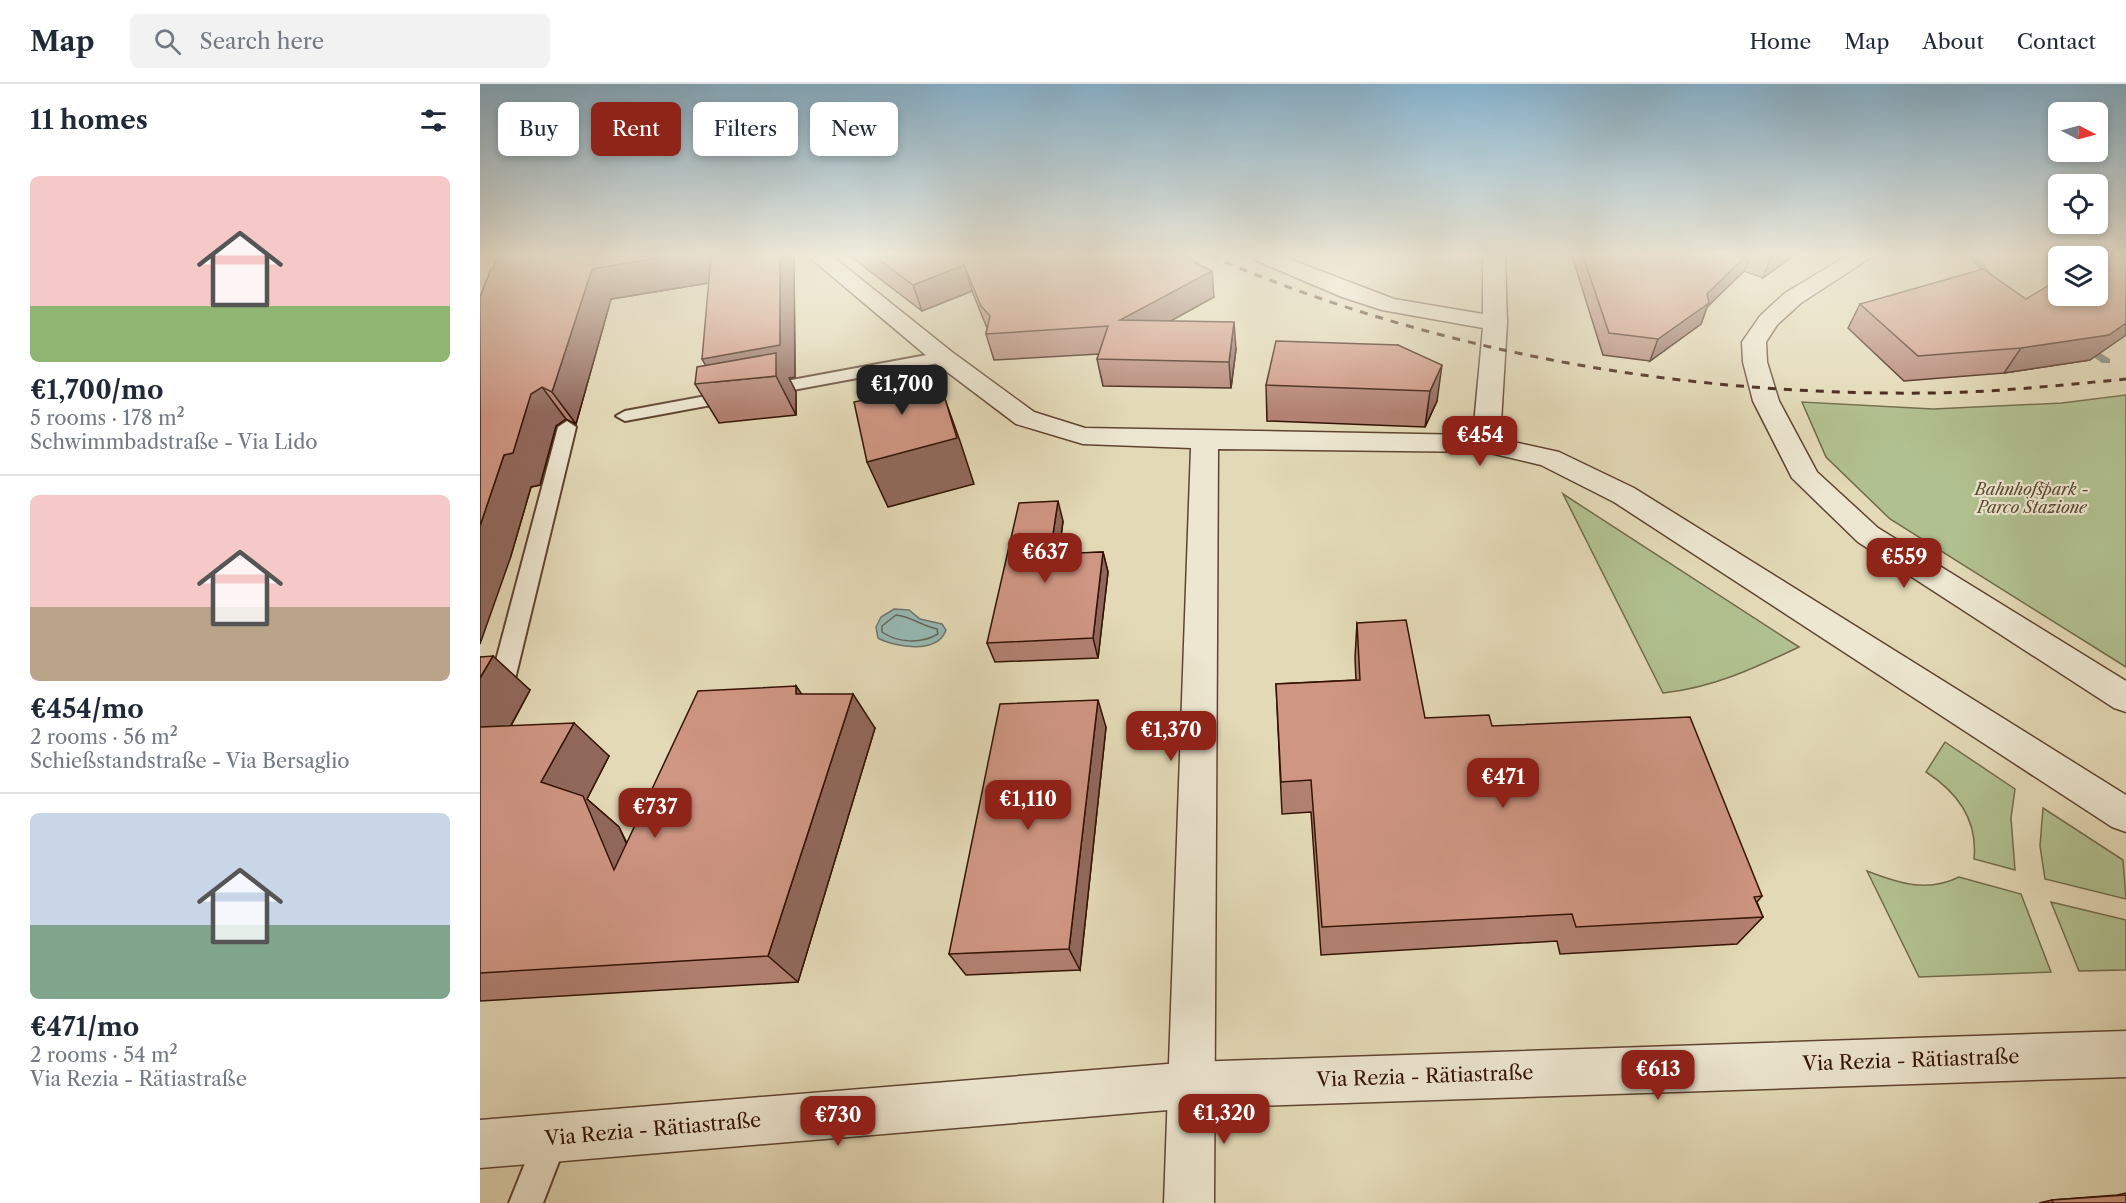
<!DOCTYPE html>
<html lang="en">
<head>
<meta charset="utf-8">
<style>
  :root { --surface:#fff; --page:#f2f2f3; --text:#1f2937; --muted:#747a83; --line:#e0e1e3; --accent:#8f2418 }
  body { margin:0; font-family:"Libre Caslon Text",serif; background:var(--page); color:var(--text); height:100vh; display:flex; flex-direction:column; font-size:22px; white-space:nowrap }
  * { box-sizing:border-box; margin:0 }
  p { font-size:20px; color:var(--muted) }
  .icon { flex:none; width:33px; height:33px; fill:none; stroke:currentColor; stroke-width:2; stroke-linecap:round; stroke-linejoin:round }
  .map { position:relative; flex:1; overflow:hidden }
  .panel { display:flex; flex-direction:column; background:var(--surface); width:480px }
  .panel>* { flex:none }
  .guide { position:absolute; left:18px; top:18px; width:570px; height:54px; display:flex; gap:12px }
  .needle { width:39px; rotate:96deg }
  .fabs { position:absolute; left:1568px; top:18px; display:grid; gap:12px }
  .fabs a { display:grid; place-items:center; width:60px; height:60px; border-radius:9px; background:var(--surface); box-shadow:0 3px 9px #0003; font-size:30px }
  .price { position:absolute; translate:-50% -51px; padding:0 14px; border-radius:12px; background:var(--accent); color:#fff; font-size:20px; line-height:39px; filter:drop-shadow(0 2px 3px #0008) }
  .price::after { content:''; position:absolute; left:50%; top:36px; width:18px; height:14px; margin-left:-9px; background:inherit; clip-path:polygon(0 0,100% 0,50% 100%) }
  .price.current { background:#222; color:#fff }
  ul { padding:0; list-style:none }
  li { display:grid; align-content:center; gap:12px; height:318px; padding:0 30px }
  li+li { border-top:2px solid var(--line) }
  li span { display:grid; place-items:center; height:186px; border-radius:9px; color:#555 }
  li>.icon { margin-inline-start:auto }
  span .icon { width:108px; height:108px; fill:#fffc; stroke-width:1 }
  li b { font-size:26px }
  h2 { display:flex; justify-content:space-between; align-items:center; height:72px; padding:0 30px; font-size:26px }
  .tag { padding:0 21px; border-radius:9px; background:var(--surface); box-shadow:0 3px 9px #0003; font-size:21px; line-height:54px }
  .tag.current { background:var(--accent); color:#fff }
  header { display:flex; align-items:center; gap:36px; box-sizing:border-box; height:84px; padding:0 30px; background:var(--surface); border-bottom:2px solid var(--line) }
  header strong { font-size:28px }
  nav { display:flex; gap:33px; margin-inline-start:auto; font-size:21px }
  .search { width:420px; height:54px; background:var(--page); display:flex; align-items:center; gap:15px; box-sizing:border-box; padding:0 21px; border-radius:9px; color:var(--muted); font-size:22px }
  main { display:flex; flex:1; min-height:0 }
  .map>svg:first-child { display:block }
  .green { fill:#b1c090; stroke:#726a4a; stroke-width:1.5 }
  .water { fill:#96b9b4; stroke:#6f776e; stroke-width:1.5 }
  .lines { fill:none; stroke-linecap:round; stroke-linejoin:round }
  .shore { stroke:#65665c; stroke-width:1.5 }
  .stream { fill:#6f776e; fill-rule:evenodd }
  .service-casing { stroke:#604430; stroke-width:4 }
  .minor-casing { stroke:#604430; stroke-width:3 }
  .tertiary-casing { stroke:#604430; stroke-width:3 }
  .service { fill:#ede6d0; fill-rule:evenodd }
  .minor { fill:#ede6d0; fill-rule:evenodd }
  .tertiary { fill:#ede6d0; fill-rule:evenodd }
  .rail { stroke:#341304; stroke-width:3; stroke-dasharray:8 8; stroke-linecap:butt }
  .wall { fill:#b28171; stroke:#341304; stroke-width:1.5 }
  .shaded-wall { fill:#91695c; stroke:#341304; stroke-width:1.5 }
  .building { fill:#cf9683; stroke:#341304; stroke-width:1.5 }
  .labels { text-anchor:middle; stroke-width:4.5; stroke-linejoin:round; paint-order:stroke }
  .park-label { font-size:16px; font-style:italic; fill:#5a472e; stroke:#ede6d0 }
  .near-street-label { font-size:20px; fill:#341304; stroke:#ede6d0 }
</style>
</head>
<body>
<header>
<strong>Map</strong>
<div class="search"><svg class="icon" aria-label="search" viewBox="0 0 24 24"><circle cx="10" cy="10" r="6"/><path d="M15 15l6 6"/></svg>Search here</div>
<nav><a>Home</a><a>Map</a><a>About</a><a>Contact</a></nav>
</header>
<main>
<section class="panel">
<h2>11 homes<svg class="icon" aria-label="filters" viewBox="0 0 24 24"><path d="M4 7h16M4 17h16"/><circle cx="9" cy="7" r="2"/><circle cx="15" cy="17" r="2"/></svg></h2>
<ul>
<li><span style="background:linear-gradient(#f6c9c9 70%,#8fb573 0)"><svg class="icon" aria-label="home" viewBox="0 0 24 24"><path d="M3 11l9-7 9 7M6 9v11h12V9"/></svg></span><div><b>€1,700/mo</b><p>5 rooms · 178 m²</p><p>Schwimmbadstraße - Via Lido</p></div></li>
<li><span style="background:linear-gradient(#f6c9c9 60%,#b9a48a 0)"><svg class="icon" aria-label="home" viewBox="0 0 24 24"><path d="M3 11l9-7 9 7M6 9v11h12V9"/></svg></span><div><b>€454/mo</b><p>2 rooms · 56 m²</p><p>Schießstandstraße - Via Bersaglio</p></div></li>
<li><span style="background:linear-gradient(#c9d6e8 60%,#7fa58c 0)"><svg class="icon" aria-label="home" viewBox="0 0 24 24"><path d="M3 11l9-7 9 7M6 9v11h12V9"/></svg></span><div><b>€471/mo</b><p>2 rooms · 54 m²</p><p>Via Rezia - Rätiastraße</p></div></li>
</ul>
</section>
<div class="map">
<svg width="1646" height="1119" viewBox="0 0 1646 1119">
  <rect width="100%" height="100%" fill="#e3d9b6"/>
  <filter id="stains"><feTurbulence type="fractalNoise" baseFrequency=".00333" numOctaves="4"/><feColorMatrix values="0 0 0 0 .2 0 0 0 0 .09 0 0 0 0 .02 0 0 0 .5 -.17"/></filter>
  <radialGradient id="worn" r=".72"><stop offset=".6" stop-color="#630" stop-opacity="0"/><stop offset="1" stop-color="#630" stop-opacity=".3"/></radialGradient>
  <g class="green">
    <path d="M 1646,311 L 1646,583 L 1410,435 L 1346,373 L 1322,318 L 1453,325 L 1582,319 Z"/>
    <path d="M 1083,410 L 1319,563 C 1275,584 1232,604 1183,609 Z"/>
    <path d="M 1465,658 L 1535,705 L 1531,734 L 1535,786 L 1494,775 C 1498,736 1477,708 1446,688 Z"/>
    <path d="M 1563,724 L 1643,776 L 1646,815 L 1565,795 L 1560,762 Z"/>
    <path d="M 1387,787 C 1418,799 1447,809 1479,793 L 1541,810 L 1571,888 L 1439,893 Z"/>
    <path d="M 1571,818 L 1646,836 L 1646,886 L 1599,887 Z"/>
  </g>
  <path class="water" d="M 414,525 L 429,526 L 440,535 L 462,540 L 466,546 C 458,570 416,564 398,554 L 396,543 L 401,533 Z"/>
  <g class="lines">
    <path class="shore" d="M 416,531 C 430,532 442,542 457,545 L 458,550 C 441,560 418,559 402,548 L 402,542 Z"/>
    <g class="stream">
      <path d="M 1488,172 L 1497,172 L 1517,196 L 1517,200 L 1511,200 Z"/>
      <path d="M 1603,258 L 1630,275 L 1630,279 L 1622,279 L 1600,263 L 1598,261 Z"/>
    </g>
    <defs>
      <g id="service">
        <path d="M 463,268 L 469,269 L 471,273 L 469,277 L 145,337 L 136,332 L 145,327 Z"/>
        <path d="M 87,337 L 96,343 L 34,599 L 30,606 L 22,608 L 14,606 L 10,599 L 78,343 Z"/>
        <path d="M 72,1038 L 84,1042 L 88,1054 L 63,1119 L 29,1119 L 60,1042 Z"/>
      </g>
      <g id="minor">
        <path d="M 328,172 L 352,172 L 472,268 L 554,328 L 605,344 L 993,351 L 1003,244 L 902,226 L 862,213 L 775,176 L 772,172 L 801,172 L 914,215 L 1003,230 L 1003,172 L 1025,172 L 1027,239 L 1020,355 L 1079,368 L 1154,404 L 1646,711 L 1646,748 L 1632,743 L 1134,418 L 1061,381 L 1006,368 L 738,365 L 734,1119 L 684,1119 L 711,364 L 603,360 L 536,340 L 454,278 Z"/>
        <path d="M 1367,172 L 1393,172 L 1321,219 L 1297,241 L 1286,258 L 1287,278 L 1299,317 L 1337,388 L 1398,444 L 1646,597 L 1646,628 L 1634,624 L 1378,458 L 1312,394 L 1273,317 L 1263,278 L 1262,258 L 1280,232 L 1305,209 Z"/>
      </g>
      <path id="tertiary" d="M 1646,947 L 1646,993 L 712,1024 L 0,1084 L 0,1036 L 712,978 Z"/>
    </defs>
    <use href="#service" class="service-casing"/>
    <use href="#minor" class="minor-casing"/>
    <use href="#tertiary" class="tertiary-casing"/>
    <use href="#service" class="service"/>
    <use href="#minor" class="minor"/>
    <use href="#tertiary" class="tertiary"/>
    <path class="rail" d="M 730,172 C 960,270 1204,312 1454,309 C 1518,308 1582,301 1646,295"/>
  </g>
  <g class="wall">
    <path d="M 314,172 L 315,293 L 309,294 L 316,308 L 316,331 L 239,339 L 215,300 L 226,281 L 229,199 L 131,215 L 96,340 L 86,335 L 76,342 L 60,401 L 51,403 L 30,475 L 0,213 Z"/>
    <path d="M 370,172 L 706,172 L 718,180 L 734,213 L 690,237 L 756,265 L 751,304 L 623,302 L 617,275 L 619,270 L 514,276 L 506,250 L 507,244 L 492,207 L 442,227 Z"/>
    <path d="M 1092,172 L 1313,172 L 1283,194 L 1264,187 L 1227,223 L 1221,240 L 1170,277 L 1123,271 Z"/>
    <path d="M 1380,220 L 1610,276 L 1524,289 L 1424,297 L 1368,244 Z"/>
    <path d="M 918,261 L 957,317 L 945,343 L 787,337 L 786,301 Z"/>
    <path d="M 583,437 L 579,470 L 623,468 L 628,488 L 618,574 L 515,578 L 507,559 Z"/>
    <path d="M 877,539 L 945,634 L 1012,642 L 1282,812 L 1277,818 L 1283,833 L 1257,860 L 1080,870 L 1077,857 L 841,871 L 831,728 L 802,730 L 796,600 L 876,596 L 875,574 Z"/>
    <path d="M 0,573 L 50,606 L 31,642 L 129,672 L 107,715 L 139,743 L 147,759 L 316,602 L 321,610 L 395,644 L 318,898 L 0,917 Z"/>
    <path d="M 626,643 L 600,886 L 486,891 L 469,870 Z"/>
    <path d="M 1646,1109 L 1646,1119 L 1559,1119 L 1572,1116 L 1637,1111 Z"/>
  </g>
  <g class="shaded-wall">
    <path d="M 189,172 L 235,172 L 247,196 L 131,215 L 96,340 L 72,308 L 112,185 Z"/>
    <path d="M 300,172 L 314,172 L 315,293 L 309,294 L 316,308 L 316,331 L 296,292 L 235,298 L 222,275 Z"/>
    <path d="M 1266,172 L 1270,172 L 1264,187 L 1227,223 L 1221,240 L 1170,277 L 1178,255 Z"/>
    <path d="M 1293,172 L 1313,172 L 1283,194 L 1291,173 Z"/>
    <path d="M 718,178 L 719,193 L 732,187 L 734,213 L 644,263 L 640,236 Z"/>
    <path d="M 484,181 L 492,207 L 442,227 L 433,201 Z"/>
    <path d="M 754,238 L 756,265 L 751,304 L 749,278 Z"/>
    <path d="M 1646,239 L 1646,251 L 1610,276 L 1524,289 L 1541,264 Z"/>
    <path d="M 962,281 L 957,317 L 945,343 L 950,307 Z"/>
    <path d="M 455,298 L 472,343 L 465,315 L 481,360 L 494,400 L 408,423 L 387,378 L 461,316 Z"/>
    <path d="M 62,303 L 86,335 L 76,342 L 60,401 L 51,403 L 30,475 L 0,560 L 0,442 L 24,371 L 51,310 Z"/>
    <path d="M 578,417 L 583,437 L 576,490 L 570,470 Z"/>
    <path d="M 623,468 L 628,488 L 618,574 L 613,554 Z"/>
    <path d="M 13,572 L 50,606 L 11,678 L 0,669 L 0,594 Z"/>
    <path d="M 316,602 L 340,636 L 316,610 Z"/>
    <path d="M 373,610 L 395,644 L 318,898 L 288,872 Z"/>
    <path d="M 618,616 L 626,643 L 600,886 L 589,865 Z"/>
    <path d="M 94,639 L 129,672 L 107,715 L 139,743 L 171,815 L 134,786 L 61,698 Z"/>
  </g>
  <g class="building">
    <path d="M 22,172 L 189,172 L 112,185 L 72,308 L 62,303 L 51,310 L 33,369 L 24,371 L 0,442 L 0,213 L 11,185 L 13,184 L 17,174 Z"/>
    <path d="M 231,172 L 300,172 L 300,261 L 222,275 Z"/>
    <path d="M 394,172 L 706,172 L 718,178 L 715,179 L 732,187 L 640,236 L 754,238 L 749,278 L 617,275 L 628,242 L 506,250 L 510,232 L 501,222 L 484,181 L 433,201 Z"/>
    <path d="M 1103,172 L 1266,172 L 1227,210 L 1229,219 L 1178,255 L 1129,249 Z"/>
    <path d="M 1618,172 L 1646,172 L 1646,239 L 1629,251 L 1541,264 L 1438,272 L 1380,220 L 1503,185 L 1546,215 L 1578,196 L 1578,212 L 1617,212 L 1617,173 Z"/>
    <path d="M 796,257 L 918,261 L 962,281 L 950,307 L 786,301 Z"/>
    <path d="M 296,269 L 296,292 L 215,300 L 217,283 Z"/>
    <path d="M 425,288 L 427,292 L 443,288 L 447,300 L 455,298 L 461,316 L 465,315 L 477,354 L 387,378 L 374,318 L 389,315 L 386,297 Z"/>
    <path d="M 578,417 L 570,470 L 623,468 L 613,554 L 507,559 L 539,419 Z"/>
    <path d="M 926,536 L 945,634 L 1009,631 L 1012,642 L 1210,633 L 1282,812 L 1274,813 L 1283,833 L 1096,843 L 1092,830 L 842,843 L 831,696 L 801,698 L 796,600 L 880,596 L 877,539 Z"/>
    <path d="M 13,572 L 0,594 L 0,573 Z"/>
    <path d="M 316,602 L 316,610 L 373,610 L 288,872 L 0,889 L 0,643 L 94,639 L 61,698 L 103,712 L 134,786 L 218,607 Z"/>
    <path d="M 618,616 L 589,865 L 469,870 L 520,620 Z"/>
    <path d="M 1646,1111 L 1646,1119 L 1573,1119 L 1572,1116 Z"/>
  </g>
  <linearGradient id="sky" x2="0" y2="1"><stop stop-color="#87b6d3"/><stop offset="0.52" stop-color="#f2eede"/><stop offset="1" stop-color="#f2eede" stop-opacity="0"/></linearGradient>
  <rect width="1646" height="329" fill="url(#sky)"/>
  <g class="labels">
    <g class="park-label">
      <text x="1552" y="411">Bahnhofspark -<tspan x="1552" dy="18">Parco Stazione</tspan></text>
    </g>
    <g class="near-street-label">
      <text transform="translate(1431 976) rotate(-2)" y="7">Via Rezia - Rätiastraße</text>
      <text transform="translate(945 992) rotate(-2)" y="7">Via Rezia - Rätiastraße</text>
      <text transform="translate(173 1045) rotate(-5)" y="7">Via Rezia - Rätiastraße</text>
    </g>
  </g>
  <rect width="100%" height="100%" filter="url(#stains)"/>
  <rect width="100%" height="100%" fill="url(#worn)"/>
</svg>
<div class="fabs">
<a><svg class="needle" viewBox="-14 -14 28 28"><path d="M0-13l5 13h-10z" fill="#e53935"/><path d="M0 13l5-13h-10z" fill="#747a83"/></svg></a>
<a><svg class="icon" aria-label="locate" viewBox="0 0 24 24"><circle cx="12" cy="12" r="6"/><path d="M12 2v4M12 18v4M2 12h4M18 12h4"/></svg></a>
<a><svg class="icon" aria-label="layers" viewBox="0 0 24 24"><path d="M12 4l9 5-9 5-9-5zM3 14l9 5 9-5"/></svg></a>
</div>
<b class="price current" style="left:422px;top:332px">€1,700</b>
<b class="price" style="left:1000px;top:383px">€454</b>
<b class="price" style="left:565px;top:500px">€637</b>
<b class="price" style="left:1424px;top:505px">€559</b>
<b class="price" style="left:691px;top:678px">€1,370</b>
<b class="price" style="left:1023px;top:725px">€471</b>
<b class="price" style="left:548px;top:747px">€1,110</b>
<b class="price" style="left:175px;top:755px">€737</b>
<b class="price" style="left:1178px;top:1017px">€613</b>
<b class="price" style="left:744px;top:1061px">€1,320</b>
<b class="price" style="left:358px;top:1063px">€730</b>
<div class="guide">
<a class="tag">Buy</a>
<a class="tag current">Rent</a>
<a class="tag">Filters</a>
<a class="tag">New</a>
</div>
</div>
</main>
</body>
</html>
